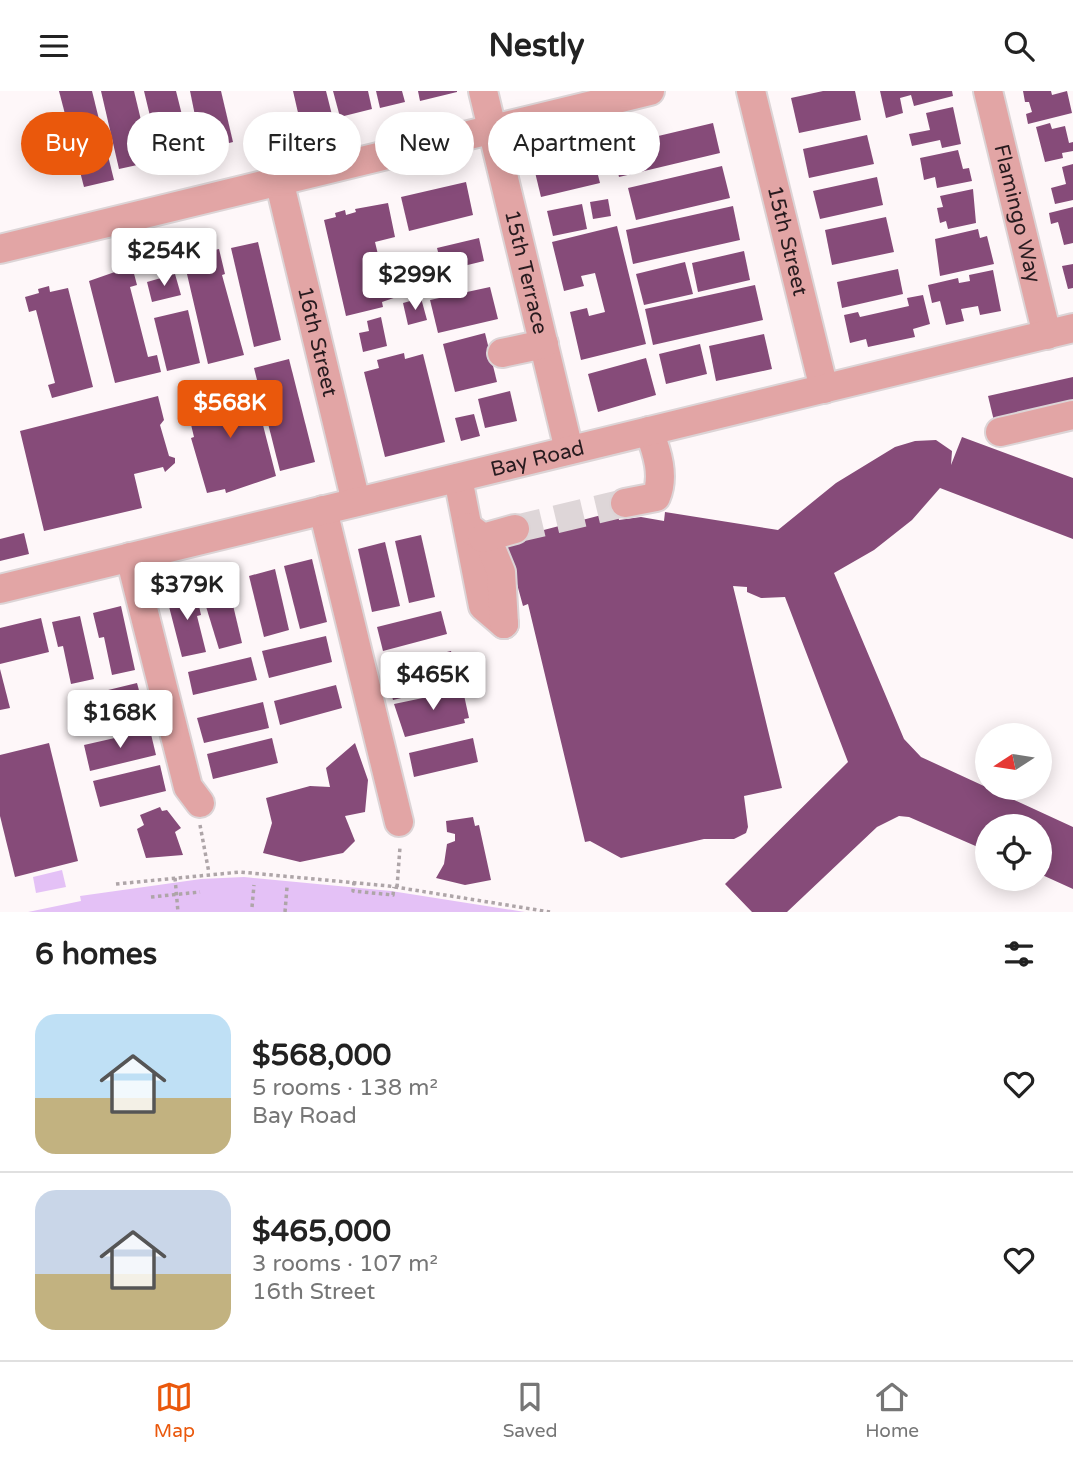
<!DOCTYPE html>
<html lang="en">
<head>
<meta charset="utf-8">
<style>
  :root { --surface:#fff; --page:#f2f2f2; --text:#222; --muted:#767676; --line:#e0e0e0; --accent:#ea580c }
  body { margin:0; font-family:"Varela Round",sans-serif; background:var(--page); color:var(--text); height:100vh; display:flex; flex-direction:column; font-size:26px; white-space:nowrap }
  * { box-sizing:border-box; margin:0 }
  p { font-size:23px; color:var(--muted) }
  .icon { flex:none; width:38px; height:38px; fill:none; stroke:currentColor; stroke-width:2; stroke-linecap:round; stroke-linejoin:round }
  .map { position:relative; height:821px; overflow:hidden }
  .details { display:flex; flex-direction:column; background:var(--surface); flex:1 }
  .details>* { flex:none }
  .hud { position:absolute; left:21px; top:21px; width:700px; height:63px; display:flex; gap:14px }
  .needle { width:46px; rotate:258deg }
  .buttons { position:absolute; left:975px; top:632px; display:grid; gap:14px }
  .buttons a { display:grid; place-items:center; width:77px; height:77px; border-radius:50%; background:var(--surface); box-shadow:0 4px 18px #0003; font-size:35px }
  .price { position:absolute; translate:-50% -60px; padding:0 16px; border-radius:7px; background:#fff; color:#222; font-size:23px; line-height:46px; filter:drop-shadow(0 2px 4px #0008) }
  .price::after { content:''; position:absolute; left:50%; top:42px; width:21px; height:16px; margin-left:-10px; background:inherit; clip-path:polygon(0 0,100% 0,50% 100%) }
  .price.current { background:var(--accent); color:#fff }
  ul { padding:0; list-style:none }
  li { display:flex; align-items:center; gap:21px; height:175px; padding:0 35px }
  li+li { border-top:2px solid var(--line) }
  li span { display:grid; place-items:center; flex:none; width:196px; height:140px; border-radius:21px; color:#555 }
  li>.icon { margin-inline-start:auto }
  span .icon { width:84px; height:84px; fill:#fffc; stroke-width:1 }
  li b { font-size:30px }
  h2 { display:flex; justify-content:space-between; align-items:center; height:84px; padding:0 35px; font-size:30px }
  .pill { padding:0 24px; border-radius:32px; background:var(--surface); box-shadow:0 4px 18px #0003; font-size:24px; line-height:63px }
  .pill.current { background:var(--accent); color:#fff }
  header { display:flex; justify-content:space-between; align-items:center; height:91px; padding:0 35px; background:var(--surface); font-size:32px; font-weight:700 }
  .tab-bar { display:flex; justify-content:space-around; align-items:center; height:98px; border-top:2px solid var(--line); background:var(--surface); font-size:19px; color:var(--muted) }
  .tab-bar a { display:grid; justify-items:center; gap:4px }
  .tab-bar .current { color:var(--accent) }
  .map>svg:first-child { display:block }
  .water { fill:#e4c1f6 }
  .building { fill:#864b79 }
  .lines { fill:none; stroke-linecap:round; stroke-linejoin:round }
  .minor-tunnel { stroke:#ded6d8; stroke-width:28; stroke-dasharray:28 14; stroke-linecap:butt }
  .minor-casing { stroke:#dcd4d6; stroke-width:32 }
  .path { stroke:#aea5a8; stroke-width:3.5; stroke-dasharray:3.5 3.5; stroke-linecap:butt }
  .minor { stroke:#e2a5a5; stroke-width:28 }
  .labels { text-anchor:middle; stroke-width:7; stroke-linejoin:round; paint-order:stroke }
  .street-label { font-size:21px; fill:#281b1f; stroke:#fff }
</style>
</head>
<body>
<header><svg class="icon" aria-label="menu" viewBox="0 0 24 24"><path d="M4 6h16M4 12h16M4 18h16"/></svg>Nestly<svg class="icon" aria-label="search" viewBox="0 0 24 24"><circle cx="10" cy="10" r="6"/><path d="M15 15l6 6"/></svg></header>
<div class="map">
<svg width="1073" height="821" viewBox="0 0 1073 821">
  <rect width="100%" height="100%" fill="#fef7f9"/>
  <g class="water">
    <path d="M 62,779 L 66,796 L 36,802 L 33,786 Z"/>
    <path d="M 244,786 L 391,800 L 525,821 L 28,821 L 81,810 L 80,805 L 201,788 Z"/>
  </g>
  <g class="building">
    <path d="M 59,0 L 92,0 L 114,89 L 84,96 Z"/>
    <path d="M 101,0 L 134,0 L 151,71 L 119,78 Z"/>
    <path d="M 144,0 L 176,0 L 190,56 L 185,57 L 187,65 L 161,71 Z"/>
    <path d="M 190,0 L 221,0 L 233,51 L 202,59 Z"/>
    <path d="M 293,0 L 326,0 L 334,32 L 302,39 Z"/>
    <path d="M 333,0 L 368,0 L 372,18 L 340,26 Z"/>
    <path d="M 376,0 L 402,0 L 405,11 L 380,17 Z"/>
    <path d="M 418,0 L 457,0 L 457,1 L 420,10 Z"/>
    <path d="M 823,0 L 855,0 L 861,29 L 799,42 L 791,7 Z"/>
    <path d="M 880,0 L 952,0 L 953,5 L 914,15 L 911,4 L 900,7 L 903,22 L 886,27 Z"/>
    <path d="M 1023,0 L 1051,0 L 1052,4 L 1067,0 L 1072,22 L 1028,33 L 1026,23 L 1032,21 L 1029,11 L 1025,11 Z"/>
    <path d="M 953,16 L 961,53 L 942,57 L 940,49 L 912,55 L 909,43 L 930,39 L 926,22 Z"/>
    <path d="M 713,32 L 720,62 L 619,86 L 612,56 Z"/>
    <path d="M 1050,32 L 1052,38 L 1065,35 L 1069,52 L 1073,51 L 1073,60 L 1062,62 L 1063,67 L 1045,71 L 1036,36 Z"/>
    <path d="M 867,44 L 874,73 L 809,87 L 803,58 Z"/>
    <path d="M 958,59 L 963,78 L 969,77 L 972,90 L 937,97 L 935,86 L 924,89 L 920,67 Z"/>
    <path d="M 592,60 L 600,92 L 541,106 L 533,73 Z"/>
    <path d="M 1073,73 L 1073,109 L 1055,113 L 1051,97 L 1066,93 L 1062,76 Z"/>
    <path d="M 722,75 L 730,107 L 636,129 L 628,97 Z"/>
    <path d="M 877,86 L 883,114 L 820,128 L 813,100 Z"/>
    <path d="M 466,91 L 473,124 L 409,140 L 401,106 Z"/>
    <path d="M 973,98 L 976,132 L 948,138 L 946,130 L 940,132 L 937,117 L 943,116 L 940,105 Z"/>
    <path d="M 608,108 L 611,125 L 593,128 L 590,111 Z"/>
    <path d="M 388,112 L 395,146 L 375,151 L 381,176 L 404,171 L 411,201 L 382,211 L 383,216 L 346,225 L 324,129 L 336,126 L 335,122 L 345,119 L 346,124 L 356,121 L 355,118 Z"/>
    <path d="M 582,113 L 587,138 L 553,145 L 547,120 Z"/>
    <path d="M 733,115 L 740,149 L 633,173 L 626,139 Z"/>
    <path d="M 1073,116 L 1073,152 L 1064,154 L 1058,131 L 1051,133 L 1049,122 Z"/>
    <path d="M 886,126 L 894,161 L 832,174 L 825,139 Z"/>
    <path d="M 617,135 L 646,253 L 581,269 L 570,221 L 587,217 L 589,225 L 605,221 L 595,182 L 581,185 L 584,195 L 564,200 L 552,151 Z"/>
    <path d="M 978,138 L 980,147 L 987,145 L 994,173 L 940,185 L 935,148 Z"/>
    <path d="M 479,147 L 484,170 L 443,180 L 437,157 Z"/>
    <path d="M 258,151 L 281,249 L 254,256 L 231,157 Z"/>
    <path d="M 219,158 L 225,183 L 222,184 L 244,264 L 208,273 L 183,166 Z"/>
    <path d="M 744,160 L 750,189 L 698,201 L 692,172 Z"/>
    <path d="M 685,171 L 693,203 L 644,214 L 636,183 Z"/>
    <path d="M 1073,173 L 1073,197 L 1068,198 L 1062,175 Z"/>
    <path d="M 132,175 L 137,194 L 130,196 L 148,266 L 157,264 L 161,281 L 115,292 L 89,190 Z"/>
    <path d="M 438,176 L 441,194 L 424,197 L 421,180 Z"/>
    <path d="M 898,178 L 903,203 L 842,217 L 837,191 Z"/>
    <path d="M 993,179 L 1001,220 L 980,224 L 978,215 L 961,218 L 964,230 L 946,234 L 940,210 L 932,212 L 928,194 L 958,187 L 959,192 L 970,190 L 969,184 Z"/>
    <path d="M 175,183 L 181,204 L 152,211 L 147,191 Z"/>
    <path d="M 755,194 L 763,229 L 653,254 L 645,218 Z"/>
    <path d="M 49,195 L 50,201 L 68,197 L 93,296 L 52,307 L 48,294 L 55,292 L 36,219 L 29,221 L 25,206 L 39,202 L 38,198 Z"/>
    <path d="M 490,196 L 498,228 L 438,242 L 430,209 Z"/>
    <path d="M 923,204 L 930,233 L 913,238 L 915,246 L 868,256 L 866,248 L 850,252 L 844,224 L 858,221 L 860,226 L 909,215 L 907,207 Z"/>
    <path d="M 421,207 L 427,229 L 408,234 L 403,212 Z"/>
    <path d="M 188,219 L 200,272 L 167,280 L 154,227 Z"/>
    <path d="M 381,226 L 387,255 L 363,261 L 359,242 L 369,240 L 367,230 Z"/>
    <path d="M 485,242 L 497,291 L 455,301 L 443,253 Z"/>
    <path d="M 764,243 L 772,278 L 716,290 L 709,255 Z"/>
    <path d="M 700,253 L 707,283 L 666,293 L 659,263 Z"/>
    <path d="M 404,262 L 405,268 L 423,263 L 445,351 L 385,366 L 364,281 L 379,277 L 377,269 Z"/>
    <path d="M 646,267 L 656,304 L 598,321 L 588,283 Z"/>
    <path d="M 289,268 L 315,371 L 280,380 L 254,277 Z"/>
    <path d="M 1073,286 L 1073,311 L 994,330 L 988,305 Z"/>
    <path d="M 253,295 L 276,385 L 226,402 L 225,398 L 207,402 L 191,347 L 194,346 L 186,313 L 204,308 L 203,304 Z"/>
    <path d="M 510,300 L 517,330 L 485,337 L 478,308 Z"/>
    <path d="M 158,305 L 164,329 L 160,334 L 169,365 L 175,367 L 175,372 L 165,381 L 163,376 L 134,383 L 142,417 L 44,440 L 20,340 Z"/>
    <path d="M 474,323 L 480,345 L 461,350 L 455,327 Z"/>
    <path d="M 962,346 L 1073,387 L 1073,448 L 940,397 L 912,429 L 874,459 L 834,482 L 904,648 L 921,666 L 1073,736 L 1073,798 L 1040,783 L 1040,735 L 987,735 L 987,760 L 909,726 L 899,725 L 877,736 L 787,821 L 752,821 L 725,793 L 848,671 L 785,506 L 761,507 L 747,501 L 747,496 L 733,495 L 782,697 L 744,705 L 748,736 L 746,742 L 734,748 L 704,748 L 621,767 L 590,750 L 585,751 L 528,513 L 523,515 L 505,449 L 617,420 L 619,429 L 641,426 L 664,430 L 665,421 L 778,439 L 836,392 L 895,356 L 915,350 L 936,349 L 952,360 L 951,374 Z"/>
    <path d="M 24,442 L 29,463 L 0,470 L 0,448 Z"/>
    <path d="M 421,444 L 435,506 L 409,512 L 395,450 Z"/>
    <path d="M 385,451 L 400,515 L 372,521 L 358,458 Z"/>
    <path d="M 312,468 L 327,531 L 300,538 L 284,475 Z"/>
    <path d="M 275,478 L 289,539 L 264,546 L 249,485 Z"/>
    <path d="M 227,489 L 242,552 L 219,558 L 200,496 Z"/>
    <path d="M 195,497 L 201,524 L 197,525 L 206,561 L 182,566 L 166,504 Z"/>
    <path d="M 121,515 L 135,579 L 112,584 L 104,546 L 99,547 L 93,522 Z"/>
    <path d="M 441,520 L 447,543 L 383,560 L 377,536 Z"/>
    <path d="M 80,525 L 94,588 L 71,593 L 63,555 L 58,556 L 52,531 Z"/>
    <path d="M 41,527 L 49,561 L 0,573 L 0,537 Z"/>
    <path d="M 326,545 L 332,571 L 269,587 L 262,560 Z"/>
    <path d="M 451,560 L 459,593 L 393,609 L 385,576 Z"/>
    <path d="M 251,566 L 257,589 L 193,604 L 188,581 Z"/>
    <path d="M 0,578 L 10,617 L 0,619 Z"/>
    <path d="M 137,592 L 144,618 L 77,634 L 71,608 Z"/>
    <path d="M 336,594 L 342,617 L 280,634 L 274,610 Z"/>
    <path d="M 462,595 L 469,627 L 464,628 L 465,632 L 405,646 L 394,613 L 442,603 L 441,600 Z"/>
    <path d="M 263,611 L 269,637 L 204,652 L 197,627 Z"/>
    <path d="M 150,639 L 156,664 L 90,680 L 84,654 Z"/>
    <path d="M 272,647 L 278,672 L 213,688 L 207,663 Z"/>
    <path d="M 473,647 L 478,671 L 414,686 L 409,662 Z"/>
    <path d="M 49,652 L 78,770 L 15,786 L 0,725 L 0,664 Z"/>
    <path d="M 355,652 L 368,689 L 365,721 L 345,725 L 355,750 L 343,762 L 300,771 L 263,762 L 272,732 L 266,707 L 310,695 L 330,696 L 326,677 Z"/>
    <path d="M 160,674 L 166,700 L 100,716 L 93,690 Z"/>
    <path d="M 160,716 L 162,720 L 167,719 L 181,737 L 175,741 L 183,764 L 146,767 L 137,738 L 144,734 L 140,724 Z"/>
    <path d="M 473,726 L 475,735 L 479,734 L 491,789 L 465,794 L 436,787 L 444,773 L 447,753 L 455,750 L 455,743 L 447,741 L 446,730 Z"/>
  </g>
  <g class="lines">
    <path class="minor-tunnel" d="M 515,438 L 625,412"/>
    <defs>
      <g id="minor">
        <path id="s1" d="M 483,0 L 569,359"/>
        <path id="s2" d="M 751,0 L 824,298"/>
        <path id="s3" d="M 988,0 L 1047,244"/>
        <path id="s4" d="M 279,89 L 356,411"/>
        <path d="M 0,158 L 650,0"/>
        <path d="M 502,262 L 544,253"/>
        <path d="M 1000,341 L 1073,324"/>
        <path d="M 458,387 L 483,515 L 504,533"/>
        <path d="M 625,412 L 656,406 C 665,385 657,361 649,340"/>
        <path d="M 323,419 L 399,731"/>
        <path d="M 468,436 L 489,452 L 501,481 L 504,533"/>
        <path d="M 483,447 L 515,438"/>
        <path d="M 130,466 L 188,696 L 200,712"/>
        <path id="s5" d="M 0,498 L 1073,237"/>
      </g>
    </defs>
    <use href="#minor" class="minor-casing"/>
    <g class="path">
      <path d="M 200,734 L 209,782"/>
      <path d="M 175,787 L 178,821"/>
      <path d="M 354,791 L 353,800 L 393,804 L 394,796"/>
      <path d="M 116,793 L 240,781 L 389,795 L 550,821"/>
      <path d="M 397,796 L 400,756"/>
      <path d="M 151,806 L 200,801"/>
      <path d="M 252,816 L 254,794"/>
      <path d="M 285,821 L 287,796"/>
    </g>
    <use href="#minor" class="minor"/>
  </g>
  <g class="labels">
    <g class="street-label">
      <text dy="7" stroke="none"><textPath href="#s3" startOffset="126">Flamingo Way</textPath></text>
      <text dy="7" stroke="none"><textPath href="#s2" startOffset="154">15th Street</textPath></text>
      <text dy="7" stroke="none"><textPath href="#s1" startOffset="186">15th Terrace</textPath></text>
      <text dy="7" stroke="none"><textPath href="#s4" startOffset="166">16th Street</textPath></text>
      <text dy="7" stroke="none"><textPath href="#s5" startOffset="553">Bay Road</textPath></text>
    </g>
  </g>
</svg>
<div class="buttons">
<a><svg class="needle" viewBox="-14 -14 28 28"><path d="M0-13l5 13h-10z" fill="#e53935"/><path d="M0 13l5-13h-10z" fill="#767676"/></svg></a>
<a><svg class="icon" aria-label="locate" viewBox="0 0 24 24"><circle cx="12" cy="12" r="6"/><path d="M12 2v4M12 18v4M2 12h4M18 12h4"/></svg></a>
</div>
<b class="price" style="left:164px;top:197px">$254K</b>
<b class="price" style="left:415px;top:221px">$299K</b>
<b class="price current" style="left:230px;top:349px">$568K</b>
<b class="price" style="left:187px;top:531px">$379K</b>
<b class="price" style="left:433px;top:621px">$465K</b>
<b class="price" style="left:120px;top:659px">$168K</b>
<div class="hud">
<a class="pill current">Buy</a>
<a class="pill">Rent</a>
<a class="pill">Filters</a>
<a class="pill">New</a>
<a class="pill">Apartment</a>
</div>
</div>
<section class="details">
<h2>6 homes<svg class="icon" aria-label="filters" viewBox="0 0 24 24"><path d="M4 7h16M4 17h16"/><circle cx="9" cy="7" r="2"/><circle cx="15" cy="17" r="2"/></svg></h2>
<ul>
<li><span style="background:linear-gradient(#bfe0f5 60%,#c2b280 0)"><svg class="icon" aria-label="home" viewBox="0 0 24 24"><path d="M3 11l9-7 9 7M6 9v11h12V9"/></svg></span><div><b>$568,000</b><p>5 rooms · 138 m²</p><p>Bay Road</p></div><svg class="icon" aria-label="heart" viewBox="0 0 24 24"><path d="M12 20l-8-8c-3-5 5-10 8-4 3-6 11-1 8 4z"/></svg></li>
<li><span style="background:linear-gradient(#c9d6e8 60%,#c2b280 0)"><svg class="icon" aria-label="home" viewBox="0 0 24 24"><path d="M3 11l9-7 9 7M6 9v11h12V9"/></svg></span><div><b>$465,000</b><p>3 rooms · 107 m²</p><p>16th Street</p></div><svg class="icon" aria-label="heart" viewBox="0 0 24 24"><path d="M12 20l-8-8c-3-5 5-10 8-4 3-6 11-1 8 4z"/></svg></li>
</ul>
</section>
<nav class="tab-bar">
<a class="current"><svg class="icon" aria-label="map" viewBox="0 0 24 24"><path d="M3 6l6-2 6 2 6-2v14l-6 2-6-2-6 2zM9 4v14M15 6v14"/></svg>Map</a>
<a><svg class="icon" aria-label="saved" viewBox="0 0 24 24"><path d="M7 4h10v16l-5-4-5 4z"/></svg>Saved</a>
<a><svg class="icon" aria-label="home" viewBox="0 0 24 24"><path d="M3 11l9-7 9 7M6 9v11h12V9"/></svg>Home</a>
</nav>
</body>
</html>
